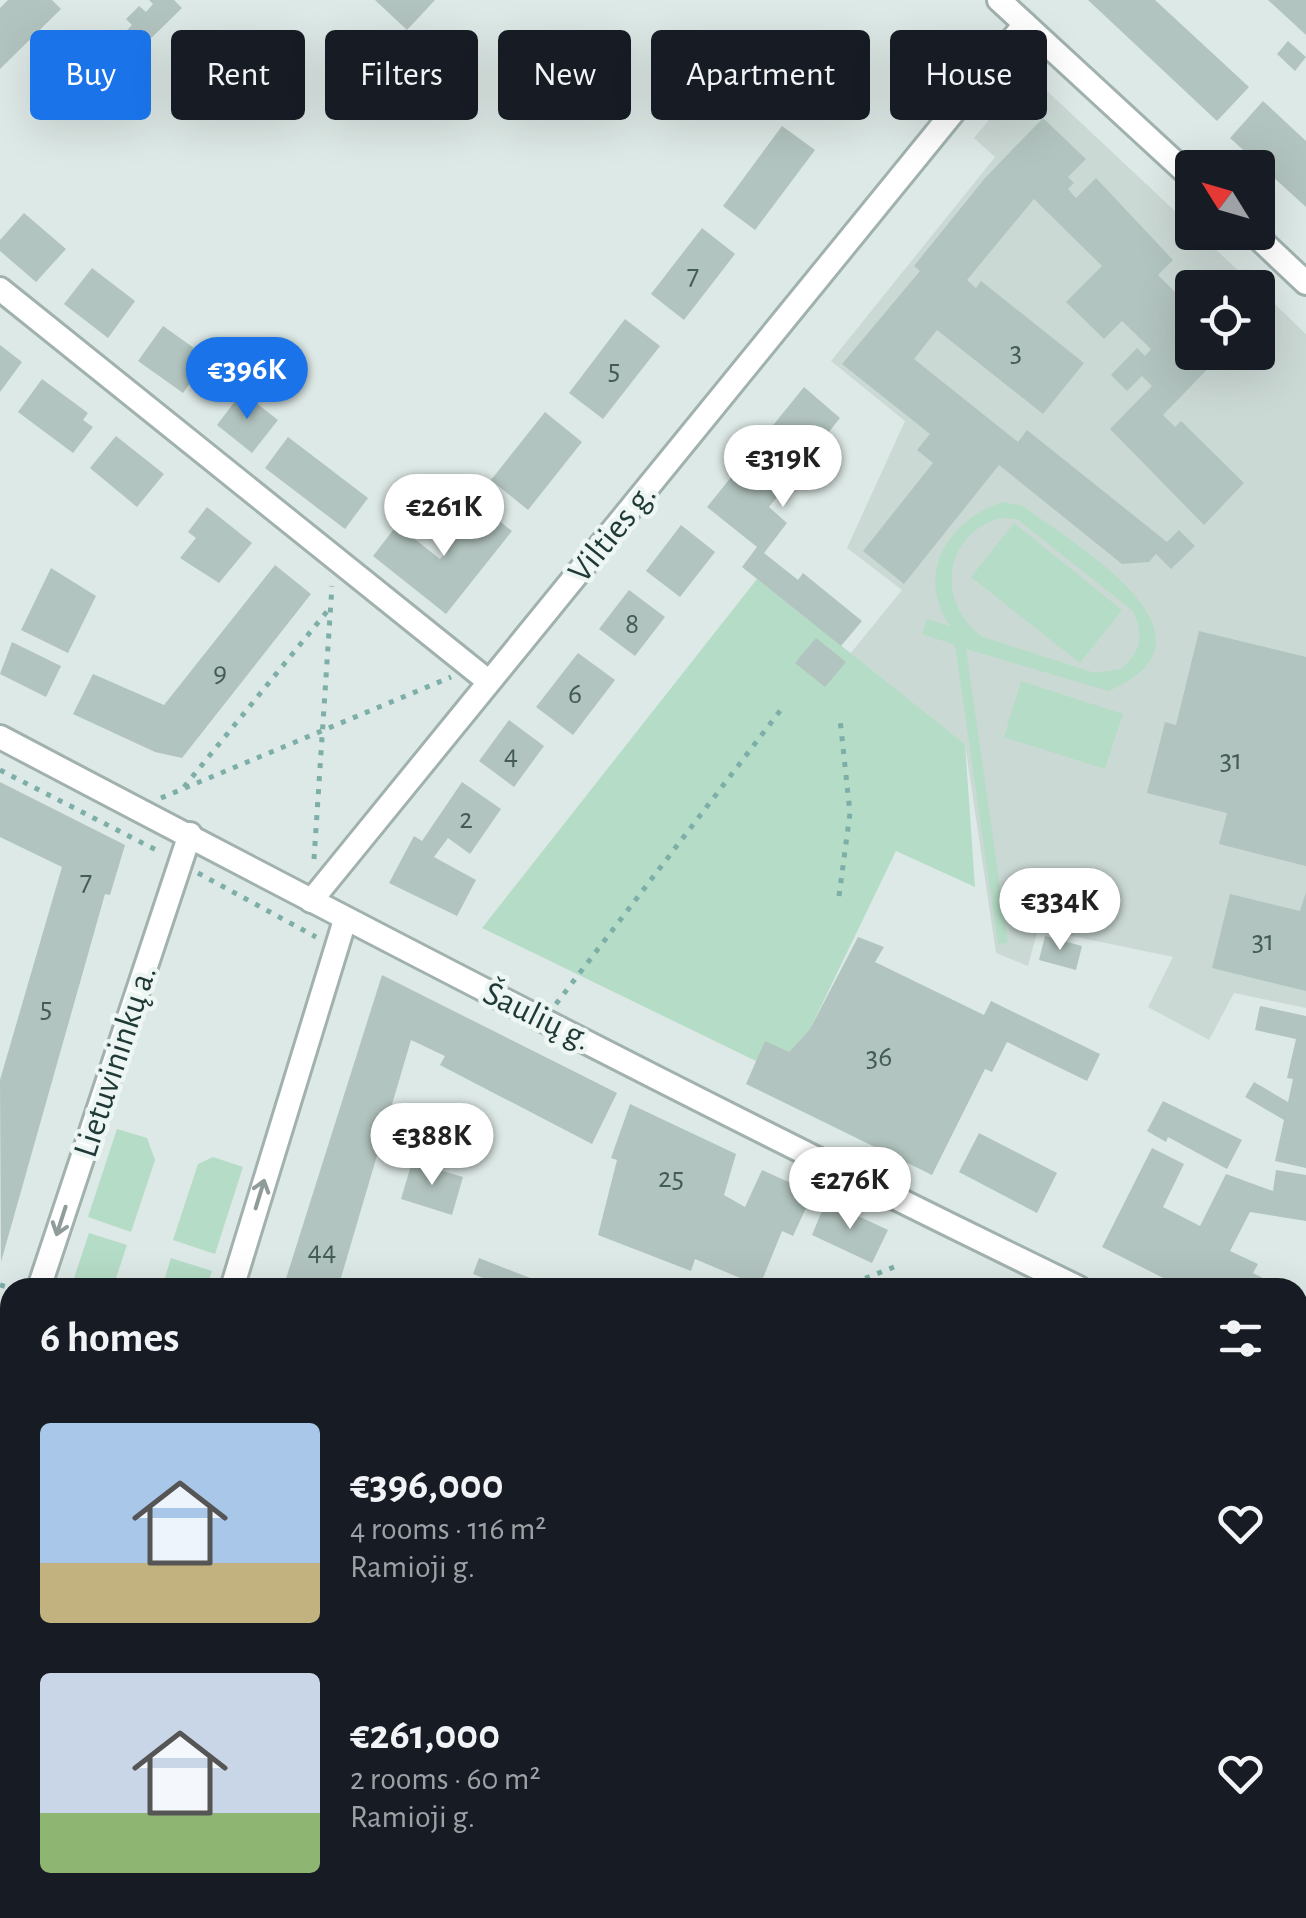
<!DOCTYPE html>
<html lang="en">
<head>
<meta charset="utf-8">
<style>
  :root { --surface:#171b24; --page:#20242c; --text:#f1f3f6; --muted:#9ea1a6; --accent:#1a73e8 }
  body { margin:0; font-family:"Alegreya Sans",sans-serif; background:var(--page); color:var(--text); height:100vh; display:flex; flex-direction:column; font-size:38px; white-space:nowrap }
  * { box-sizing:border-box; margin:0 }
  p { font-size:32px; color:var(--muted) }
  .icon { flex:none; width:55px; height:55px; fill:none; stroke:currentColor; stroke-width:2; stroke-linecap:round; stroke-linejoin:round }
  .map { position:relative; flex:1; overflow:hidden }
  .side { position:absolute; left:0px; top:1278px; width:1308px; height:642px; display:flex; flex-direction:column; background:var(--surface); border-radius:30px 30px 0 0; box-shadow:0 10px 40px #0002 }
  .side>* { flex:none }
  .banner { position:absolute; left:30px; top:30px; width:1248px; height:90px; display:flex; gap:20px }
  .needle { width:65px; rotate:307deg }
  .controls { position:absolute; left:1175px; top:150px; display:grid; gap:20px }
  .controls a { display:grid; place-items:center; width:100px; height:100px; border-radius:10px; background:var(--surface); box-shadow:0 10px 40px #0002; font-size:50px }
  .price { position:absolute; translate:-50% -85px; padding:0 22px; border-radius:35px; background:#fff; color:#222; font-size:32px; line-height:65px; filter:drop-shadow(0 2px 5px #0008) }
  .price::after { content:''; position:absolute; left:50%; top:60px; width:30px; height:22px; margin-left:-15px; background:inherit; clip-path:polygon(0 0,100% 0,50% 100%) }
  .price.current { background:var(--accent); color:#fff }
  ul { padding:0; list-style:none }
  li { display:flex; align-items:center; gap:30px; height:250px; padding:0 40px }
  li span { display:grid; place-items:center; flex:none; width:280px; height:200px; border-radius:10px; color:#555 }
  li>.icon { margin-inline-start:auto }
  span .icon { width:120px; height:120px; fill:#fffc; stroke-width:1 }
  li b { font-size:42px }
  h2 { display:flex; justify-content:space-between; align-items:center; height:120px; padding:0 40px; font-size:42px }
  .chip { padding:0 35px; border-radius:10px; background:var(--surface); box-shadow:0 10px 40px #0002; font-size:35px; line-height:90px }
  .chip.current { background:var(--accent); color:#fff }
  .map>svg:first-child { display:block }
  .built { fill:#cbd9d5 }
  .green { fill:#b5dcc6; fill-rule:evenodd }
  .building { fill:#b2c4bf }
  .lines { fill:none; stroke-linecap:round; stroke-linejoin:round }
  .street-casing { stroke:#a0b1ae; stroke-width:28 }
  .secondary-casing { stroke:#9cb5b0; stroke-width:35 }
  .path { stroke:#7daea7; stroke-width:5; stroke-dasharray:5 8; stroke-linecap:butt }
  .street { stroke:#fff; stroke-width:22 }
  .secondary { stroke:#fff; stroke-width:30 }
  .oneway { stroke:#8f9c9a }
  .labels { text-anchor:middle; stroke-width:9; stroke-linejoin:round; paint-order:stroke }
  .number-label { font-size:30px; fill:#445c58 }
  .street-label { font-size:35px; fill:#1f3936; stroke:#edf6f3 }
</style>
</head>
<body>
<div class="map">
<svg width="1306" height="1918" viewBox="0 0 1306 1918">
  <rect width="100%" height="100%" fill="#dde9e6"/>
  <path class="built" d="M 1028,73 L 1192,227 L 1192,232 L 1198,233 L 1257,288 L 1192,288 L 1192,352 L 1258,352 L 1258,288 L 1306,334 L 1306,1008 L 1234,993 L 1209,1040 L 1148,1007 L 1173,957 L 1038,929 L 1028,966 L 996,953 L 965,744 L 850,654 L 902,590 L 847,548 L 905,421 L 831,361 L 995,157 L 974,138 Z"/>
  <g class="green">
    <path d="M 1002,502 L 1023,506 C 1073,544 1235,636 1109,691 L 966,649 L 1008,943 L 998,944 L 955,645 L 922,634 L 927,619 L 950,626 C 914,573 949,520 1002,502 ZM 1001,518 L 1017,519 L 1133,611 C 1144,636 1142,651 1121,669 L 1095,673 L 983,637 C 935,603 943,534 1001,518 Z"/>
    <path d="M 1014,523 L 1122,610 L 1080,663 L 971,577 Z"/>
    <path d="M 757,579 L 965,744 L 975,887 L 896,851 L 810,1029 L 789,1052 L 756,1061 L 482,928 Z"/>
    <path d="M 1021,681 L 1123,714 L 1105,769 L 1004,737 Z"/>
    <path d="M 117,1129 L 147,1138 L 155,1160 L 131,1232 L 88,1217 Z"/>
    <path d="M 213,1157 L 243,1167 L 215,1254 L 173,1240 L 198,1164 Z"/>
    <path d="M 89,1233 L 127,1245 L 113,1287 L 71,1287 Z"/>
    <path d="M 171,1258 L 212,1271 L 207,1287 L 162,1287 Z"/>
  </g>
  <g class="building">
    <path d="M 8,0 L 52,0 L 61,9 L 0,69 L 0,8 Z"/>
    <path d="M 149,0 L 174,0 L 182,8 L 137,52 L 121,36 L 132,25 L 126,19 L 139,6 L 146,12 L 153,4 Z"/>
    <path d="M 375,0 L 435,0 L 407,30 Z"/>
    <path d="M 1088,0 L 1155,0 L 1249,87 L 1217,121 Z"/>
    <path d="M 1268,0 L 1306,0 L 1306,35 Z"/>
    <path d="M 102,38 L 124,61 L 101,84 L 78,61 Z"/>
    <path d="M 1288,41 L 1306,57 L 1295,71 L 1277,54 Z"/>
    <path d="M 1263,101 L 1306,141 L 1306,207 L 1230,138 Z"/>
    <path d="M 1043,118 L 1086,159 L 1068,177 L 1074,183 L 1068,189 L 1076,198 L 1096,178 L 1173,260 L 1158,275 L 1192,309 L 1192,352 L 1224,352 L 1163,415 L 1175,427 L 1181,421 L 1244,483 L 1204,525 L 1110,429 L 1152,386 L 1142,376 L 1127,391 L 1111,375 L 1137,348 L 1145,356 L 1151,349 L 1122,321 L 1104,339 L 1066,302 L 1102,266 L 1034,199 L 967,280 L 976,288 L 981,281 L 1084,363 L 1043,414 L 937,330 L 914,359 L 1018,442 L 1027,430 L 1167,542 L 1179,530 L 1195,546 L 1171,569 L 1156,554 L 1149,562 L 1122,564 L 999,465 L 904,584 L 863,551 L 933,463 L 917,450 L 930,434 L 842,364 L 920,271 L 914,266 L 985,178 Z"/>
    <path d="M 782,126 L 815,150 L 755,230 L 723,206 Z"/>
    <path d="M 24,213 L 66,249 L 36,282 L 0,251 L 0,240 Z"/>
    <path d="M 702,228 L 735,254 L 684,320 L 651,294 Z"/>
    <path d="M 92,268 L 135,301 L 108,338 L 64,304 Z"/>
    <path d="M 625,319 L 660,346 L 603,419 L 569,393 Z"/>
    <path d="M 163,326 L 208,358 L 183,393 L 138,361 Z"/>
    <path d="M 0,345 L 22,362 L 0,392 Z"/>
    <path d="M 42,379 L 88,413 L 83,420 L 93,427 L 73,453 L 18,412 Z"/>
    <path d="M 804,387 L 840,418 L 769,507 L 787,523 L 764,553 L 798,580 L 803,573 L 862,621 L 841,646 L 742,567 L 757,547 L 707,507 Z"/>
    <path d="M 242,392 L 278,420 L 252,453 L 217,425 Z"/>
    <path d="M 545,412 L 582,442 L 528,510 L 491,480 Z"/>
    <path d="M 116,436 L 164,474 L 137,507 L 90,468 Z"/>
    <path d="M 288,437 L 368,498 L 345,529 L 265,468 Z"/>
    <path d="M 207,507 L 252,543 L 219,583 L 180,558 L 196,538 L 188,532 Z"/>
    <path d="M 482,507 L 512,531 L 446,614 L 373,556 L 397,525 L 440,559 Z"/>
    <path d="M 681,525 L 715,552 L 680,597 L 646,571 Z"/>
    <path d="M 275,565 L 311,594 L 182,758 L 155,752 L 73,714 L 93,674 L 164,705 Z"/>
    <path d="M 51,568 L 96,596 L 68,653 L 21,630 Z"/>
    <path d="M 629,590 L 665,617 L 635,656 L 599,629 Z"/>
    <path d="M 1199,631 L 1306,657 L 1306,866 L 1219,844 L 1227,813 L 1147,793 L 1165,722 L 1176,725 Z"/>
    <path d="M 816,638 L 846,662 L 825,687 L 795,663 Z"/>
    <path d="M 12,642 L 61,666 L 46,697 L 0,674 Z"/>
    <path d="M 578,653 L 615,680 L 573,735 L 536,707 Z"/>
    <path d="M 509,720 L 544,746 L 514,787 L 479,761 Z"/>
    <path d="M 0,782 L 125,845 L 110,895 L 105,894 L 1,1262 L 0,1080 L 62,867 L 0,837 Z"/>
    <path d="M 462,782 L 501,809 L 470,854 L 448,838 L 434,857 L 476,880 L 457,916 L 389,883 L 414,836 L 422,841 Z"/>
    <path d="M 1306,892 L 1306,991 L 1212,968 L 1230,894 L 1300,911 Z"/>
    <path d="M 1045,936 L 1082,946 L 1076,970 L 1039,960 Z"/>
    <path d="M 858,937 L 884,947 L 875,962 L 984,1015 L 991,1001 L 1100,1054 L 1087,1081 L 1007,1042 L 992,1072 L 985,1069 L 932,1175 L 746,1084 L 765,1041 L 789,1052 L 810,1029 Z"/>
    <path d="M 382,975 L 617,1093 L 592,1144 L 440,1065 L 445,1056 L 411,1040 L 338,1288 L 283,1288 Z"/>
    <path d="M 1260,1006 L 1306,1016 L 1306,1168 L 1275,1161 L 1284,1120 L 1245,1097 L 1254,1082 L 1288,1102 L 1293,1079 L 1287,1078 L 1296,1039 L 1255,1030 Z"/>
    <path d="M 1163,1101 L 1242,1140 L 1227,1169 L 1168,1137 L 1166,1142 L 1147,1131 Z"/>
    <path d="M 630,1104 L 736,1154 L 724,1195 L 745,1207 L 762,1170 L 813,1193 L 793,1236 L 782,1231 L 759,1288 L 737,1288 L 740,1278 L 695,1259 L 691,1271 L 598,1235 L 617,1160 L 611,1158 Z"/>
    <path d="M 979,1133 L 1057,1173 L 1037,1213 L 959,1172 Z"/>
    <path d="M 1152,1148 L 1184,1164 L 1163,1207 L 1200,1226 L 1226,1174 L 1273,1191 L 1276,1170 L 1306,1175 L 1306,1221 L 1250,1212 L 1230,1251 L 1258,1264 L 1253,1273 L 1283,1288 L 1183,1288 L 1102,1247 Z"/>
    <path d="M 412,1162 L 463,1177 L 452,1215 L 401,1199 Z"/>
    <path d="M 826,1201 L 888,1230 L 872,1263 L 812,1235 Z"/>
    <path d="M 479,1258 L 553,1287 L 553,1288 L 485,1288 L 488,1280 L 473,1274 Z"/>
    <path d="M 0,1391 L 10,1395 L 10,1417 L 0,1414 Z"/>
    <path d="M 1298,1554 L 1306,1557 L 1306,1687 L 1298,1684 Z"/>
    <path d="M 0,1741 L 10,1743 L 10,1781 L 0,1779 Z"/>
    <rect x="1298" y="1767" width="8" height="51"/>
    <path d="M 0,1832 L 10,1834 L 10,1868 L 0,1866 Z"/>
    <path d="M 1298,1863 L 1306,1863 L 1306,1918 L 1252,1918 L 1252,1910 L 1298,1910 Z"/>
    <path d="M 270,1910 L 480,1910 L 479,1918 L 308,1918 Z"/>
    <path d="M 520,1910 L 553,1910 L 596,1918 L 519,1918 Z"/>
  </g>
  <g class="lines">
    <defs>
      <g id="street">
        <path d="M 999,0 L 1192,178"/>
        <path d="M 1252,232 L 1306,283"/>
        <path d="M 0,289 L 488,681"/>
        <path d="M 0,737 C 357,925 716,1112 1079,1288"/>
        <path d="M 311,901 L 1025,24"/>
        <path d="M 39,1288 L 190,834"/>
        <path d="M 232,1288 L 345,920"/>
        <path d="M 1298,1440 L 1306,1406"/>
        <path d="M 1298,1533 L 1306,1534"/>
        <path d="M 0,1814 L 10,1815"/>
        <path d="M 1221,1910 L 1221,1918"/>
        <path d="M 491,1918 L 492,1910"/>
      </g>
      <g id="secondary">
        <path d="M 0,1321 L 10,1324"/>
        <path d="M 1298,1724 L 1306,1727"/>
      </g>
    </defs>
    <use href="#street" class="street-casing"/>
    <use href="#secondary" class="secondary-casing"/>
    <g class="path">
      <path d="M 0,770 L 162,853"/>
      <path d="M 184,787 L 329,609"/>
      <path d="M 161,798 L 451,677"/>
      <path d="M 314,859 L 332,586"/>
      <path d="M 198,873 L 316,937"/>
      <path d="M 839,896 L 850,813 L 840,719"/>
      <path d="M 556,1004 L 783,707"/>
      <path d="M 0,1285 L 10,1288"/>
      <path d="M 841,1288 L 899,1265"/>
    </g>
    <use href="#street" class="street"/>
    <use href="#secondary" class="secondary"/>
  </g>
  <defs><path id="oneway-shaft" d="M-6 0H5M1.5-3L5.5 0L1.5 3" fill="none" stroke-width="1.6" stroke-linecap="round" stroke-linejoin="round" transform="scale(2.5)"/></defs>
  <g class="oneway">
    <use href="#oneway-shaft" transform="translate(260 1194) rotate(-73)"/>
    <use href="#oneway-shaft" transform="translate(61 1221) rotate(108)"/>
  </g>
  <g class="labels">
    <g class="number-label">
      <text x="693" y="284">7</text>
      <text x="1016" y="361">3</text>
      <text x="614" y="379">5</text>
      <text x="632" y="633">8</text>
      <text x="220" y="682">9</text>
      <text x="575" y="703">6</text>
      <text x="511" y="764">4</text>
      <text x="1231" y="769">31</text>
      <text x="466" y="828">2</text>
      <text x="86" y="890">7</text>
      <text x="1263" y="950">31</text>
      <text x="46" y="1017">5</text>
      <text x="879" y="1066">36</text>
      <text x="671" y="1187">25</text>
      <text x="322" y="1260">44</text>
    </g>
    <g class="street-label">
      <text transform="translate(611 532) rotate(-51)" y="12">Vilties g.</text>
      <text transform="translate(538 1015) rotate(26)" y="12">Šaulių g.</text>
      <text transform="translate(114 1061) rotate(-72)" y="12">Lietuvininkų a.</text>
    </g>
  </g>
</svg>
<div class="controls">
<a><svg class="needle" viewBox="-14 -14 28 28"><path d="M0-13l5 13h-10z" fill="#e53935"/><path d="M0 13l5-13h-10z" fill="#9ea1a6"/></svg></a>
<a><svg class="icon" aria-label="locate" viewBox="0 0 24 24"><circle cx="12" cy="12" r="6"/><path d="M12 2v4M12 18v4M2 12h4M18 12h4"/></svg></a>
</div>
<b class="price current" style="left:247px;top:422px">€396K</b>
<b class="price" style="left:783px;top:510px">€319K</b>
<b class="price" style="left:444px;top:559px">€261K</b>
<b class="price" style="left:1060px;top:953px">€334K</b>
<b class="price" style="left:432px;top:1188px">€388K</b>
<b class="price" style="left:850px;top:1232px">€276K</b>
<div class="banner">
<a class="chip current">Buy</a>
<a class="chip">Rent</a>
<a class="chip">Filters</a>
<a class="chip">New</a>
<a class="chip">Apartment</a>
<a class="chip">House</a>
</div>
<section class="side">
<h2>6 homes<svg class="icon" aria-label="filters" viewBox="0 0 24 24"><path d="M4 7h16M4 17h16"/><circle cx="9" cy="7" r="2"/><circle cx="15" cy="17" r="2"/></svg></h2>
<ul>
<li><span style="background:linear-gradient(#a9c7e8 70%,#c2b280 0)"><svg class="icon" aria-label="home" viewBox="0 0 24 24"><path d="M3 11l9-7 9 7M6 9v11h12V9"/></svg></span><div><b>€396,000</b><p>4 rooms · 116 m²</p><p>Ramioji g.</p></div><svg class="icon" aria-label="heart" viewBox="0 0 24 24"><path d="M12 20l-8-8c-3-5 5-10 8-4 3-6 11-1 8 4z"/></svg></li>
<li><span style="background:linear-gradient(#c9d6e8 70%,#8fb573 0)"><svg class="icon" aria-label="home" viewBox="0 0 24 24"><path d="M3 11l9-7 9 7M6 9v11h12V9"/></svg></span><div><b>€261,000</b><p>2 rooms · 60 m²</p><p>Ramioji g.</p></div><svg class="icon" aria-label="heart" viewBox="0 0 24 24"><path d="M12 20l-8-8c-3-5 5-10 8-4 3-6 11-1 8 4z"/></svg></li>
</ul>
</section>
</div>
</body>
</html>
